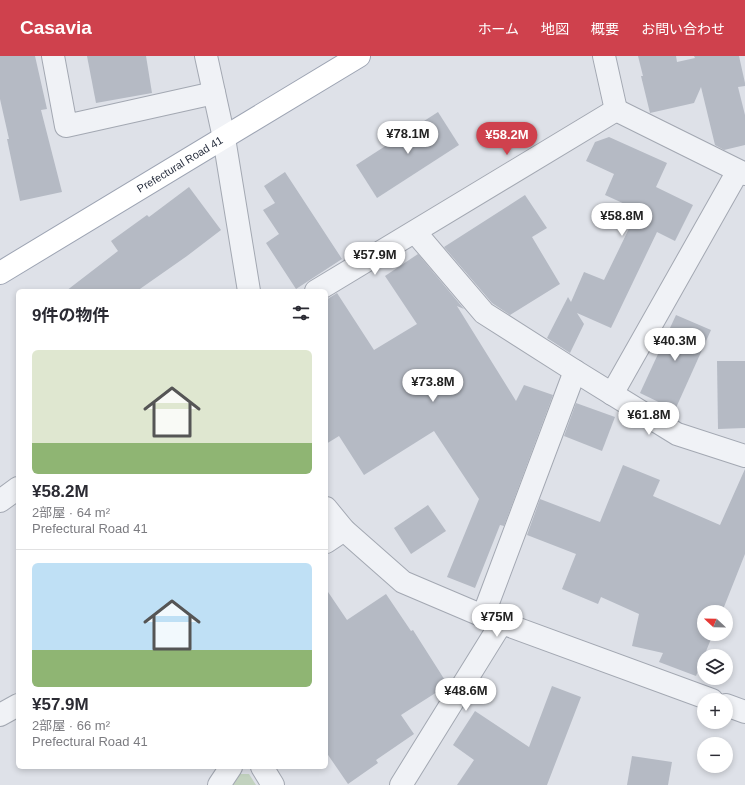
<!DOCTYPE html>
<html lang="ja">
<head>
<meta charset="utf-8">
<style>
  :root { --surface:#fff; --page:#f7f7f7; --text:#2b2b33; --muted:#7c7c81; --line:#e1e1e2; --accent:#cf414d }
  body { margin:0; font-family:Helvetica,"Noto Sans JP",sans-serif; background:var(--page); color:var(--text); height:100vh; display:flex; flex-direction:column; font-size:15px; white-space:nowrap }
  * { box-sizing:border-box; margin:0 }
  p { font-size:13px; color:var(--muted) }
  .icon { flex:none; width:22px; height:22px; fill:none; stroke:currentColor; stroke-width:2; stroke-linecap:round; stroke-linejoin:round }
  .map { position:relative; flex:1; overflow:hidden }
  .sheet { position:absolute; left:16px; top:233px; width:312px; height:480px; display:flex; flex-direction:column; background:var(--surface); border-radius:6px; box-shadow:0 2px 6px #0003 }
  .sheet>* { flex:none }
  .needle { width:26px; rotate:292deg }
  .controls { position:absolute; left:697px; top:549px; display:grid; gap:8px }
  .controls a { display:grid; place-items:center; width:36px; height:36px; border-radius:50%; background:var(--surface); box-shadow:0 2px 6px #0003; font-size:20px }
  .price { position:absolute; translate:-50% -34px; padding:0 9px; border-radius:14px; background:#fff; color:#222; font-size:13px; line-height:26px; filter:drop-shadow(0 1px 2px #0008) }
  .price::after { content:''; position:absolute; left:50%; top:24px; width:12px; height:9px; margin-left:-6px; background:inherit; clip-path:polygon(0 0,100% 0,50% 100%) }
  .price.on { background:var(--accent); color:#fff }
  ul { padding:0; list-style:none }
  li { display:grid; align-content:center; gap:8px; height:212px; padding:0 16px }
  li+li { border-top:1px solid var(--line) }
  li span { display:grid; place-items:center; height:124px; border-radius:6px; color:#555 }
  li>.icon { margin-inline-start:auto }
  span .icon { width:72px; height:72px; fill:#fffc; stroke-width:1 }
  li b { font-size:17px }
  h2 { display:flex; justify-content:space-between; align-items:center; height:48px; padding:0 16px; font-size:17px }
  header { display:flex; align-items:center; gap:24px; box-sizing:border-box; height:56px; padding:0 20px; background:var(--accent); color:#fff }
  header strong { font-size:19px }
  nav { display:flex; gap:22px; margin-inline-start:auto; font-size:14px }
  .map>svg:first-child { display:block }
  .green { fill:#c2d2bf }
  .building { fill:#b5bac4 }
  .lines { fill:none; stroke-linecap:round; stroke-linejoin:round }
  .minor-casing { stroke:#a3a8b2; stroke-width:24 }
  .tertiary-casing { stroke:#a3a8b2; stroke-width:24 }
  .primary-casing { stroke:#9da4b3; stroke-width:24 }
  .minor { stroke:#f0f2f6; stroke-width:22 }
  .tertiary { stroke:#f0f2f6; stroke-width:22 }
  .primary { stroke:#fff; stroke-width:22 }
  .labels { text-anchor:middle; stroke-width:3; stroke-linejoin:round; paint-order:stroke }
  .street-label { font-size:11px; fill:#272e3e; stroke:#edf0f5 }
</style>
</head>
<body>
<header>
<strong>Casavia</strong>
<nav><a>ホーム</a><a>地図</a><a>概要</a><a>お問い合わせ</a></nav>
</header>
<div class="map">
<svg width="745" height="729" viewBox="0 0 745 729">
  <rect width="100%" height="100%" fill="#dee1e8"/>
  <path class="green" d="M 237,718 L 249,718 L 256,729 L 230,729 Z"/>
  <g class="building">
    <path d="M 0,0 L 35,0 L 47,53 L 41,54 L 62,136 L 20,145 L 7,83 L 9,83 L 0,43 Z"/>
    <path d="M 87,0 L 146,0 L 152,37 L 96,47 Z"/>
    <path d="M 638,0 L 676,0 L 677,6 L 695,2 L 694,0 L 739,0 L 745,27 L 745,30 L 738,31 L 745,59 L 745,89 L 724,94 L 715,89 L 701,31 L 694,47 L 650,57 L 641,20 L 643,20 Z"/>
    <path d="M 438,56 L 459,89 L 377,142 L 356,109 Z"/>
    <path d="M 609,81 L 667,107 L 656,131 L 693,149 L 675,185 L 657,176 L 611,272 L 577,257 L 584,268 L 570,297 L 547,282 L 568,241 L 571,246 L 584,216 L 604,224 L 638,154 L 605,139 L 614,118 L 586,105 L 595,86 Z"/>
    <path d="M 285,116 L 342,203 L 296,233 L 266,187 L 279,178 L 263,154 L 275,147 L 264,130 Z"/>
    <path d="M 189,131 L 221,174 L 187,200 L 137,235 L 66,235 L 118,195 L 111,185 L 147,159 L 149,161 Z"/>
    <path d="M 525,139 L 547,172 L 532,181 L 560,228 L 510,259 L 492,247 L 444,191 Z"/>
    <path d="M 418,198 L 464,253 L 457,250 L 516,345 L 524,329 L 553,339 L 504,470 L 500,469 L 475,532 L 447,521 L 479,443 L 434,375 L 364,419 L 339,380 L 326,388 L 326,244 L 337,237 L 374,294 L 417,268 L 385,220 Z"/>
    <path d="M 676,259 L 711,274 L 675,354 L 640,337 Z"/>
    <path d="M 717,305 L 745,305 L 745,372 L 718,373 Z"/>
    <path d="M 576,347 L 615,361 L 602,395 L 564,380 Z"/>
    <path d="M 623,409 L 660,424 L 653,440 L 720,469 L 745,413 L 745,498 L 722,556 L 704,556 L 704,578 L 713,578 L 696,620 L 659,606 L 663,597 L 632,590 L 639,558 L 601,541 L 598,548 L 562,533 L 576,498 L 527,479 L 540,443 L 600,466 Z"/>
    <path d="M 428,449 L 446,475 L 411,498 L 394,472 Z"/>
    <path d="M 326,533 L 347,564 L 386,538 L 411,575 L 413,574 L 448,629 L 401,659 L 414,678 L 376,704 L 378,707 L 348,728 L 326,696 Z"/>
    <path d="M 552,630 L 581,641 L 547,729 L 457,729 L 474,704 L 453,689 L 475,655 L 529,691 Z"/>
    <path d="M 632,700 L 672,706 L 668,729 L 627,729 Z"/>
  </g>
  <g class="lines">
    <defs>
      <g id="minor">
        <path d="M 53,0 L 66,70 L 214,37"/>
        <path d="M 604,0 L 616,54"/>
        <path d="M 616,54 L 745,118"/>
        <path d="M 415,176 L 484,257 L 575,315 L 677,378 L 745,400"/>
        <path d="M 316,235 L 616,54"/>
        <path d="M 612,338 L 738,115"/>
        <path d="M 0,445 L 18,432"/>
        <path d="M 326,486 L 344,474"/>
        <path d="M 483,560 L 575,315"/>
        <path d="M 0,659 L 18,649"/>
        <path d="M 262,711 L 273,729"/>
        <path d="M 219,729 L 231,711"/>
        <path d="M 401,729 L 502,566"/>
      </g>
      <g id="tertiary">
        <path d="M 206,0 L 224,82 L 249,235"/>
        <path d="M 326,452 L 344,474 L 403,526 L 483,560 L 712,644"/>
        <path d="M 726,649 L 745,656"/>
      </g>
      <g id="primary">
        <path id="s1" d="M 0,217 L 359,0"/>
      </g>
    </defs>
    <use href="#minor" class="minor-casing"/>
    <use href="#tertiary" class="tertiary-casing"/>
    <use href="#primary" class="primary-casing"/>
    <use href="#minor" class="minor"/>
    <use href="#tertiary" class="tertiary"/>
    <use href="#primary" class="primary"/>
  </g>
  <g class="labels">
    <g class="street-label">
      <text dy="4" stroke="none"><textPath href="#s1" startOffset="210">Prefectural Road 41</textPath></text>
    </g>
  </g>
</svg>
<div class="controls">
<a><svg class="needle" viewBox="-14 -14 28 28"><path d="M0-13l5 13h-10z" fill="#e53935"/><path d="M0 13l5-13h-10z" fill="#7c7c81"/></svg></a>
<a><svg class="icon" aria-label="layers" viewBox="0 0 24 24"><path d="M12 4l9 5-9 5-9-5zM3 14l9 5 9-5"/></svg></a>
<a>+</a>
<a>−</a>
</div>
<b class="price" style="left:408px;top:99px">¥78.1M</b>
<b class="price on" style="left:507px;top:100px">¥58.2M</b>
<b class="price" style="left:622px;top:181px">¥58.8M</b>
<b class="price" style="left:375px;top:220px">¥57.9M</b>
<b class="price" style="left:675px;top:306px">¥40.3M</b>
<b class="price" style="left:433px;top:347px">¥73.8M</b>
<b class="price" style="left:649px;top:380px">¥61.8M</b>
<b class="price" style="left:497px;top:582px">¥75M</b>
<b class="price" style="left:466px;top:656px">¥48.6M</b>
<section class="sheet">
<h2>9件の物件<svg class="icon" aria-label="filters" viewBox="0 0 24 24"><path d="M4 7h16M4 17h16"/><circle cx="9" cy="7" r="2"/><circle cx="15" cy="17" r="2"/></svg></h2>
<ul>
<li><span style="background:linear-gradient(#dfe7d0 75%,#8fb573 0)"><svg class="icon" aria-label="home" viewBox="0 0 24 24"><path d="M3 11l9-7 9 7M6 9v11h12V9"/></svg></span><div><b>¥58.2M</b><p>2部屋 · 64 m²</p><p>Prefectural Road 41</p></div></li>
<li><span style="background:linear-gradient(#bfe0f5 70%,#8fb573 0)"><svg class="icon" aria-label="home" viewBox="0 0 24 24"><path d="M3 11l9-7 9 7M6 9v11h12V9"/></svg></span><div><b>¥57.9M</b><p>2部屋 · 66 m²</p><p>Prefectural Road 41</p></div></li>
</ul>
</section>
</div>
</body>
</html>
